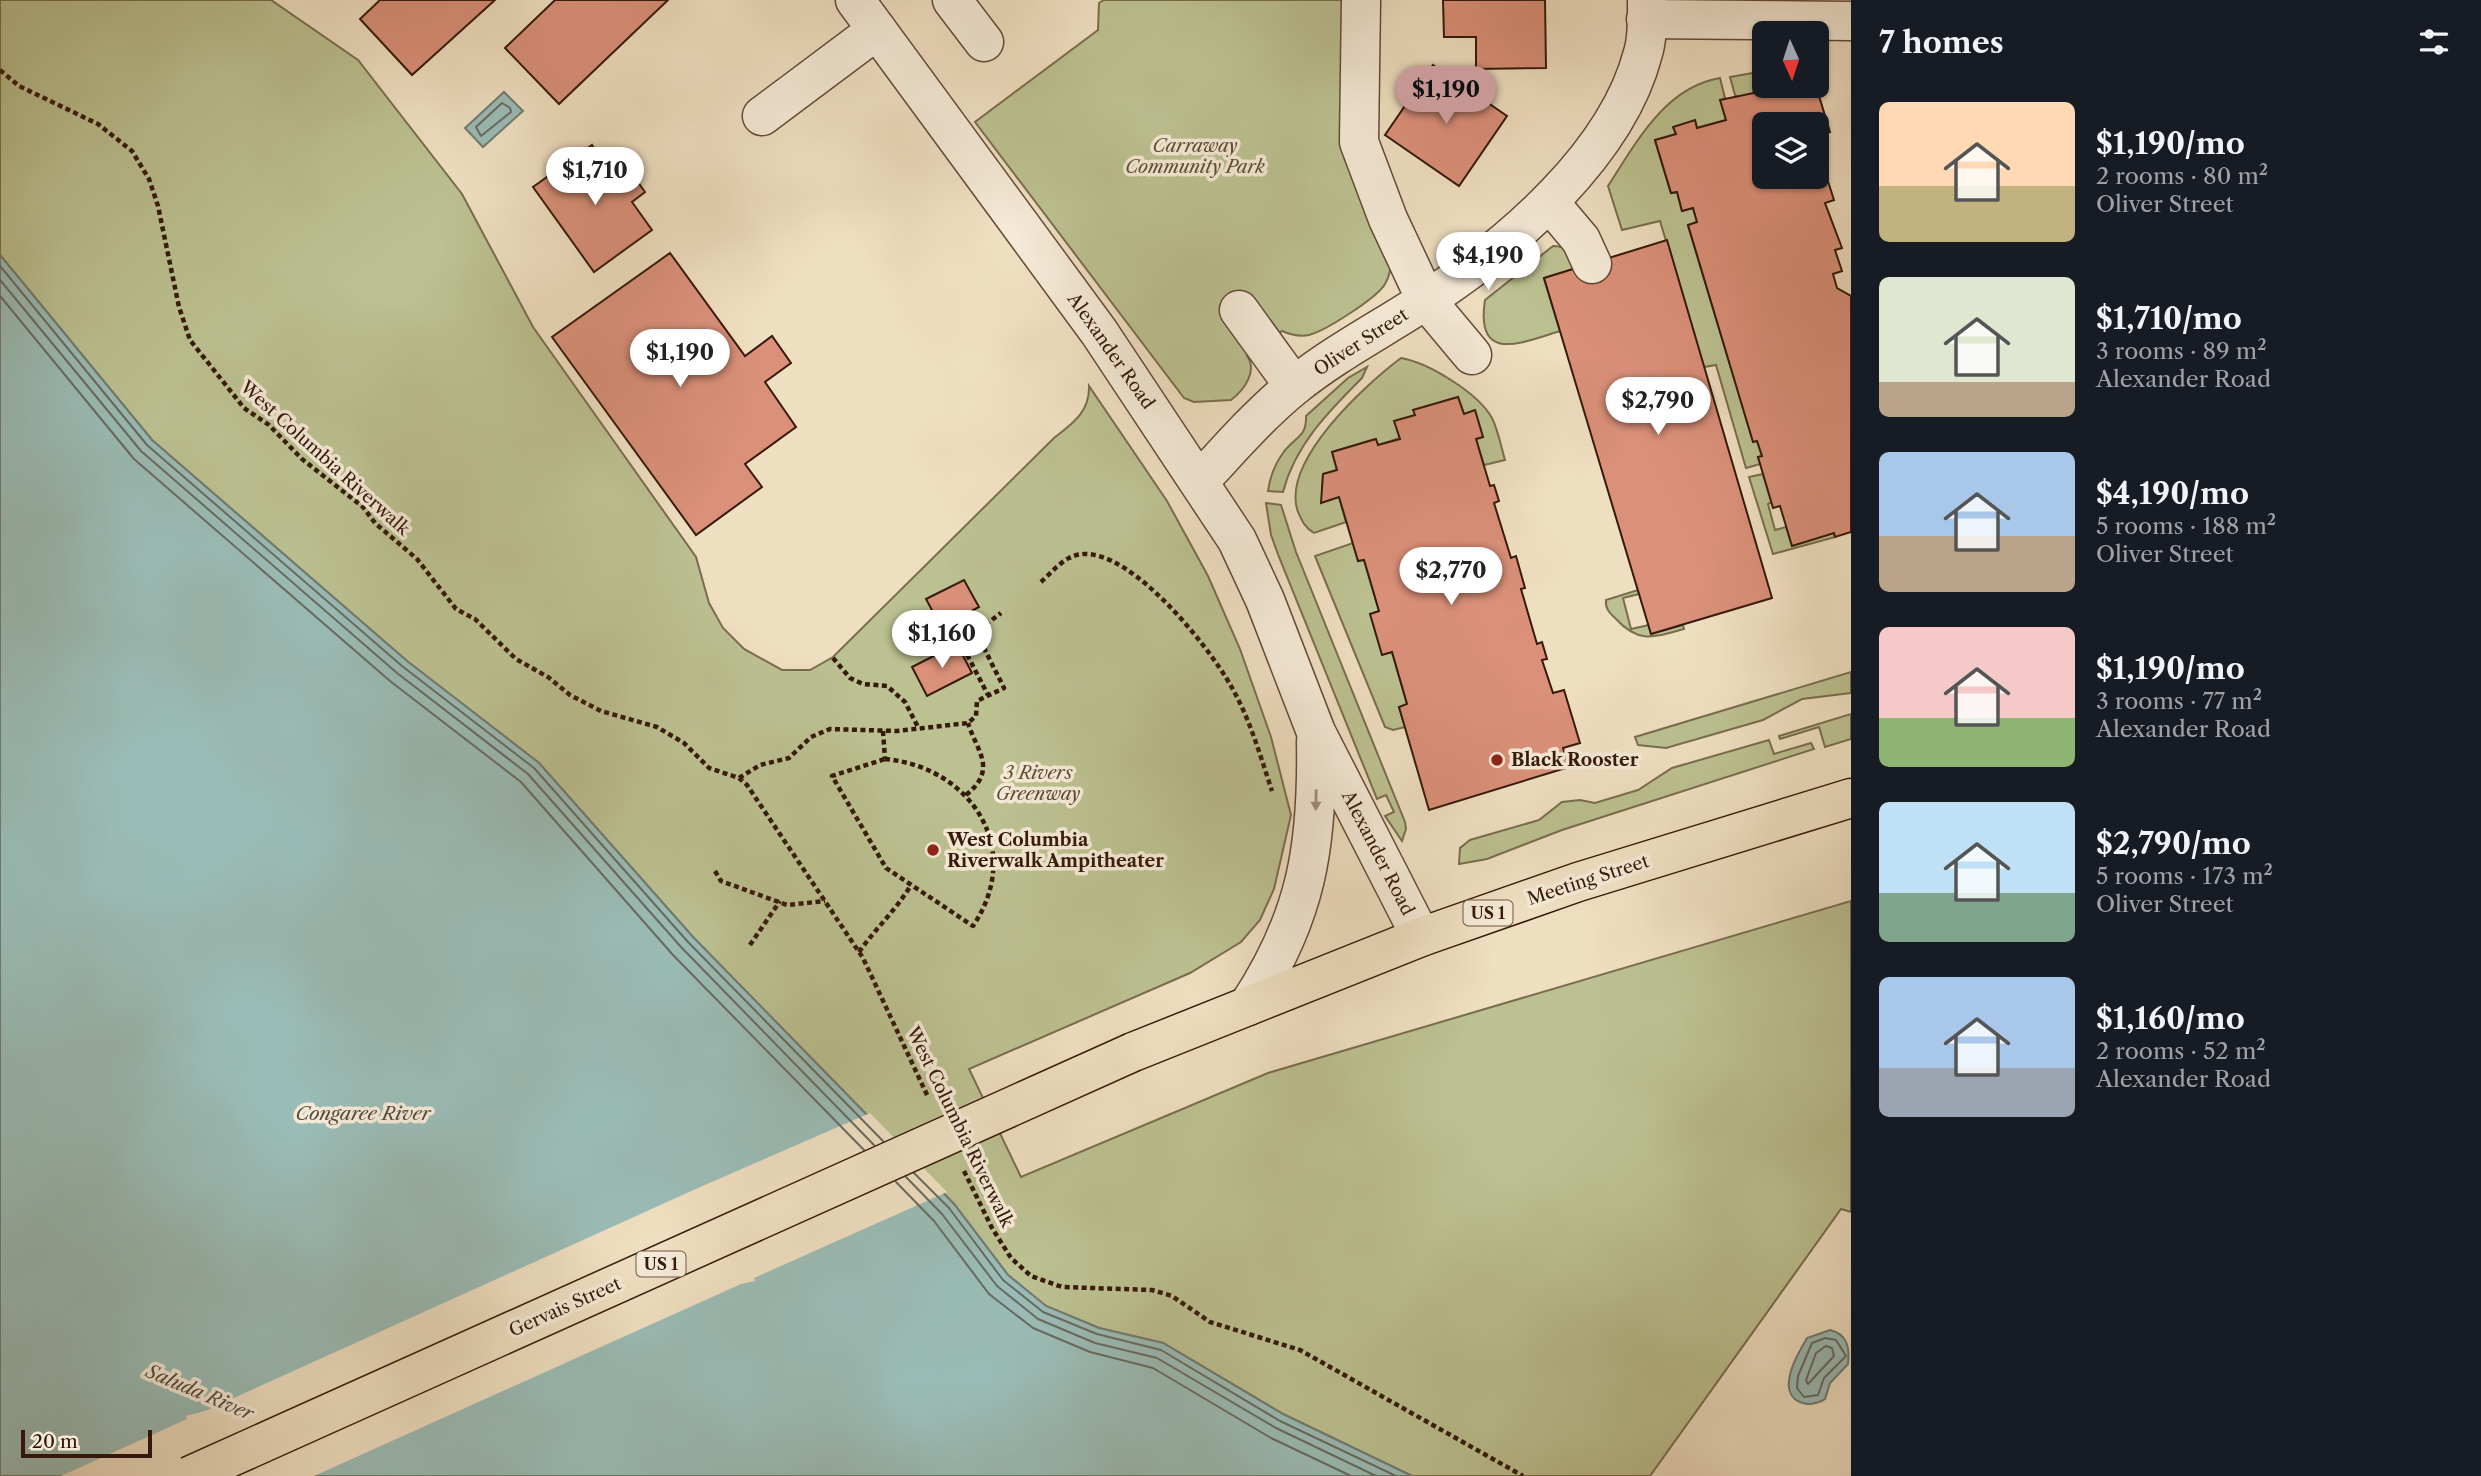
<!DOCTYPE html>
<html lang="en">
<head>
<meta charset="utf-8">
<style>
  :root { --surface:#171b24; --page:#20242c; --text:#f1f3f6; --muted:#9ea1a6; --accent:#c59692 }
  body { margin:0; font-family:"Libre Caslon Text",serif; background:var(--page); color:var(--text); height:100vh; display:flex; flex-direction:column; font-size:26px; white-space:nowrap }
  * { box-sizing:border-box; margin:0 }
  p { font-size:23px; color:var(--muted) }
  .icon { flex:none; width:38px; height:38px; fill:none; stroke:currentColor; stroke-width:2; stroke-linecap:round; stroke-linejoin:round }
  .map { position:relative; flex:1; overflow:hidden }
  .side { display:flex; flex-direction:column; background:var(--surface); width:630px }
  .side>* { flex:none }
  .needle { width:46px; rotate:177deg }
  .fabs { position:absolute; left:1752px; top:21px; display:grid; gap:14px }
  .fabs a { display:grid; place-items:center; width:77px; height:77px; border-radius:10px; background:var(--surface); box-shadow:0 2px 5px #0004; font-size:35px }
  .scale { position:absolute; left:21px; bottom:18px; width:131px; box-sizing:border-box; padding-left:7px; border:4px solid #36190a; border-top:0; font-size:19px; line-height:24px; white-space:nowrap; color:#36190a; -webkit-text-stroke:5px #f5ead7; paint-order:stroke }
  .price { position:absolute; translate:-50% -60px; padding:0 16px; border-radius:24px; background:#fff; color:#222; font-size:23px; line-height:46px; filter:drop-shadow(0 2px 4px #0008) }
  .price::after { content:''; position:absolute; left:50%; top:42px; width:21px; height:16px; margin-left:-10px; background:inherit; clip-path:polygon(0 0,100% 0,50% 100%) }
  .price.selected { background:var(--accent); color:#111 }
  ul { padding:0; list-style:none }
  li { display:flex; align-items:center; gap:21px; height:175px; padding:0 28px }
  li span { display:grid; place-items:center; flex:none; width:196px; height:140px; border-radius:10px; color:#555 }
  li>.icon { margin-inline-start:auto }
  span .icon { width:84px; height:84px; fill:#fffc; stroke-width:1 }
  li b { font-size:30px }
  h2 { display:flex; justify-content:space-between; align-items:center; height:84px; padding:0 28px; font-size:30px }
  main { display:flex; flex:1; min-height:0 }
  .map>svg:first-child { display:block }
  .green { fill:#bcc191; stroke:#796d4e; stroke-width:2 }
  .water { fill:#9abcb6; stroke:#727b71; stroke-width:2 }
  .pier { fill:#efdfc1 }
  .lines { fill:none; stroke-linecap:round; stroke-linejoin:round }
  .shore { stroke:#686a60; stroke-width:2 }
  .building { fill:#da9079; stroke:#36190a; stroke-width:2; fill-rule:evenodd }
  .minor-casing { stroke:#644a38; stroke-width:41 }
  .major-casing { stroke:#36190a; stroke-width:41 }
  .path { stroke:#36190a; stroke-width:4.5; stroke-dasharray:5 3.5; stroke-linecap:butt }
  .minor { stroke:#f5ead7; stroke-width:38 }
  .major { stroke:#efdfc1; stroke-width:38 }
  .major-bridge-casing { stroke:#36190a; stroke-width:41; stroke-linecap:butt }
  .major-bridge { stroke:#efdfc1; stroke-width:38 }
  .oneway { fill:#9f8c7b }
  .poi-dot { fill:#8f2418; stroke:#f5ead7; stroke-width:2.5 }
  .labels { text-anchor:middle; stroke-width:7; stroke-linejoin:round; paint-order:stroke }
  .shield { fill:#f5ead7; stroke:#6f5848; stroke-width:2 }
  .shield-label { font-size:16px; font-weight:bold; fill:#36190a }
  .park-label { font-size:18px; font-style:italic; fill:#5e4b32; stroke:#f5ead7 }
  .street-label { font-size:18px; fill:#36190a; stroke:#f5ead7 }
  .poi-label { font-size:18px; font-weight:bold; fill:#36190a; stroke:#f5ead7; text-anchor:start }
  .water-label { font-size:19px; font-style:italic; fill:#544a3e; stroke:#f5ead7 }
</style>
</head>
<body>
<main>
<div class="map">
<svg width="1851" height="1476" viewBox="0 0 1851 1476">
  <rect width="100%" height="100%" fill="#efdfc1"/>
  <filter id="stains"><feTurbulence type="fractalNoise" baseFrequency=".00286" numOctaves="4"/><feColorMatrix values="0 0 0 0 .2 0 0 0 0 .09 0 0 0 0 .02 0 0 0 .5 -.17"/></filter>
  <radialGradient id="worn" r=".72"><stop offset=".6" stop-color="#630" stop-opacity="0"/><stop offset="1" stop-color="#630" stop-opacity=".3"/></radialGradient>
  <g class="green">
    <path d="M 0,0 L 271,0 L 358,60 L 462,194 L 533,327 L 696,557 L 709,603 L 723,628 L 744,649 L 782,670 L 810,670 L 833,657 L 1054,438 C 1072,424 1090,412 1089,386 L 1167,501 L 1208,576 L 1240,649 L 1271,737 L 1291,815 L 1274,889 L 1260,920 L 1241,942 L 1190,973 L 969,1069 L 1021,1177 L 1268,1073 L 1851,901 L 1851,1212 L 1841,1209 L 1650,1476 L 1412,1476 L 1283,1414 L 1163,1343 L 1099,1328 L 1046,1306 L 1008,1275 L 954,1204 L 693,937 L 539,763 L 407,661 L 152,440 L 0,255 Z"/>
    <path d="M 1104,0 L 1351,0 L 1391,258 C 1391,267 1390,276 1385,284 C 1377,298 1325,331 1309,335 C 1299,337 1291,335 1282,331 L 1247,356 C 1258,371 1244,390 1231,400 L 1194,402 L 1184,398 L 975,122 L 1098,30 L 1099,3 Z"/>
    <path d="M 1764,71 L 1764,77 L 1755,78 L 1759,92 L 1739,98 L 1735,95 L 1730,77 Z"/>
    <path d="M 1720,78 L 1725,98 L 1721,100 L 1726,120 L 1697,128 L 1695,121 L 1674,127 L 1676,134 L 1655,141 L 1671,193 L 1677,192 L 1682,211 L 1693,208 L 1697,222 L 1688,226 L 1753,441 L 1757,441 L 1762,456 L 1758,457 L 1760,464 L 1746,468 L 1716,365 L 1704,367 L 1660,221 L 1622,230 L 1608,186 C 1636,143 1665,87 1720,78 Z"/>
    <path d="M 1553,246 C 1569,246 1573,255 1573,269 L 1544,279 L 1560,331 C 1521,343 1475,364 1485,300 Z"/>
    <path d="M 1401,358 C 1429,363 1478,393 1492,418 C 1498,430 1501,446 1505,460 L 1484,465 L 1476,439 L 1483,437 L 1475,411 L 1464,414 L 1458,397 L 1414,410 L 1415,415 L 1400,438 L 1378,445 L 1375,439 L 1332,452 L 1337,470 L 1323,474 L 1322,502 L 1339,497 L 1346,522 L 1314,533 C 1305,528 1302,521 1298,512 C 1280,462 1365,385 1401,358 Z"/>
    <path d="M 1367,367 L 1362,378 C 1329,411 1295,445 1283,492 L 1268,491 C 1270,477 1275,464 1283,453 C 1294,437 1307,438 1306,416 L 1348,378 Z"/>
    <path d="M 1763,474 L 1772,502 L 1768,504 L 1775,530 L 1786,527 L 1792,546 L 1834,533 L 1835,537 L 1773,554 L 1749,477 Z"/>
    <path d="M 1266,503 L 1281,505 L 1296,552 L 1405,822 L 1406,829 L 1402,841 L 1385,816 L 1394,812 L 1386,795 L 1377,799 L 1279,557 L 1271,535 Z"/>
    <path d="M 1353,543 L 1358,560 L 1364,560 L 1379,611 L 1382,654 L 1392,652 L 1407,704 L 1399,707 L 1405,727 L 1393,730 L 1385,727 L 1315,556 Z"/>
    <path d="M 1638,590 L 1639,594 L 1623,598 L 1631,629 L 1649,625 L 1651,634 L 1683,625 L 1684,629 C 1654,637 1639,644 1616,619 C 1610,613 1605,609 1606,600 Z"/>
    <path d="M 1851,672 L 1851,693 L 1802,699 L 1763,720 L 1666,748 L 1638,745 L 1635,737 Z"/>
    <path d="M 1851,714 L 1851,739 L 1825,747 L 1819,727 L 1780,739 L 1779,736 Z"/>
    <path d="M 1769,740 L 1774,754 L 1811,743 L 1814,749 L 1562,830 L 1487,859 L 1459,864 L 1460,848 L 1470,840 L 1539,820 L 1562,802 L 1580,800 L 1595,803 L 1638,790 L 1672,768 Z"/>
  </g>
  <g class="water">
    <path d="M 504,92 L 523,111 L 483,147 L 465,128 Z"/>
    <path d="M 0,255 L 152,440 L 407,661 L 539,763 L 693,937 L 954,1204 L 1008,1275 L 1046,1306 L 1099,1328 L 1163,1343 L 1283,1414 L 1412,1476 L 0,1476 Z"/>
    <path d="M 1830,1330 C 1847,1334 1850,1347 1848,1364 L 1830,1383 L 1825,1399 C 1809,1410 1786,1402 1789,1381 C 1790,1367 1800,1350 1807,1338 Z"/>
  </g>
  <path class="pier" d="M 870,1113 L 947,1192 L 754,1278 L 755,1281 L 741,1284 L 314,1476 L 61,1476 L 187,1419 L 186,1416 L 205,1411 L 698,1188 Z"/>
  <g class="lines">
    <g class="shore">
      <path d="M 502,103 L 510,108 L 511,112 L 481,136 L 476,127 Z"/>
      <path d="M 0,266 L 147,445 L 402,666 L 534,768 L 688,942 L 883,1141"/>
      <path d="M 0,280 L 141,451 L 397,673 L 528,774 L 681,947 L 874,1145"/>
      <path d="M 0,296 L 134,459 L 390,681 L 521,782 L 673,955 L 864,1150"/>
      <path d="M 914,1173 L 949,1208 L 1003,1280 L 1043,1312 L 1097,1334 L 1161,1350 L 1280,1421 L 1396,1476"/>
      <path d="M 906,1177 L 942,1214 L 997,1286 L 1038,1319 L 1095,1343 L 1157,1358 L 1276,1428 L 1376,1476"/>
      <path d="M 896,1182 L 934,1221 L 989,1294 L 1033,1328 L 1090,1352 L 1153,1368 L 1271,1438 L 1351,1476"/>
      <path d="M 1825,1338 L 1836,1340 L 1846,1356 L 1824,1378 L 1818,1395 L 1804,1397 L 1797,1388 L 1798,1376 L 1812,1343 Z"/>
      <path d="M 1826,1346 L 1832,1348 L 1834,1356 L 1808,1384 L 1806,1380 L 1816,1353 Z"/>
    </g>
  </g>
  <g class="building">
    <path d="M 380,0 L 495,0 L 412,75 L 360,19 Z"/>
    <path d="M 555,0 L 668,0 L 559,104 L 505,48 Z"/>
    <path d="M 1443,0 L 1545,0 L 1546,68 L 1476,69 L 1476,37 L 1444,37 Z"/>
    <path d="M 1433,65 L 1507,116 L 1459,186 L 1385,135 Z"/>
    <path d="M 1767,86 L 1816,86 L 1830,132 L 1821,134 L 1826,151 L 1819,153 L 1834,200 L 1825,203 L 1842,248 L 1835,250 L 1842,271 L 1833,274 L 1837,288 L 1851,296 L 1851,532 L 1835,537 L 1834,533 L 1792,546 L 1780,506 L 1773,508 L 1758,457 L 1762,456 L 1757,441 L 1753,442 L 1688,225 L 1697,222 L 1693,208 L 1682,211 L 1677,192 L 1671,193 L 1655,140 L 1676,134 L 1673,127 L 1695,120 L 1697,128 L 1726,120 L 1720,100 L 1768,90 ZM 1764,124 L 1816,124 L 1816,177 L 1764,177 Z"/>
    <path d="M 592,145 L 612,174 L 625,164 L 645,192 L 632,202 L 652,230 L 594,272 L 533,187 Z"/>
    <path d="M 1667,240 L 1772,598 L 1651,634 L 1544,278 Z"/>
    <path d="M 670,253 L 745,356 L 772,336 L 791,363 L 765,382 L 796,427 L 745,464 L 762,487 L 696,535 L 552,337 Z"/>
    <path d="M 1458,397 L 1464,414 L 1475,410 L 1483,437 L 1476,439 L 1490,486 L 1494,485 L 1499,501 L 1494,503 L 1511,558 L 1516,556 L 1525,588 L 1521,589 L 1537,644 L 1542,642 L 1547,659 L 1542,660 L 1553,693 L 1564,690 L 1580,743 L 1563,748 L 1569,767 L 1429,810 L 1399,707 L 1407,704 L 1392,652 L 1382,655 L 1370,614 L 1379,611 L 1364,560 L 1358,561 L 1339,497 L 1321,503 L 1323,474 L 1337,470 L 1332,452 L 1376,439 L 1378,445 L 1400,439 L 1394,421 L 1415,415 L 1413,410 Z"/>
    <path d="M 964,580 L 979,607 L 941,627 L 926,599 Z"/>
    <path d="M 957,644 L 972,673 L 927,696 L 912,667 Z"/>
  </g>
  <g class="lines">
    <defs>
      <g id="minor">
        <path d="M 855,0 L 1099,332 L 1237,540 L 1265,600 L 1316,732 L 1421,937"/>
        <path d="M 952,0 L 984,42"/>
        <path d="M 1361,0 L 1359,142 L 1388,219 L 1426,300 L 1472,355"/>
        <path d="M 1646,19 L 1851,21"/>
        <path d="M 762,116 L 877,30"/>
        <path d="M 1549,202 L 1581,240 L 1592,264"/>
        <path d="M 1239,310 L 1294,386"/>
        <path d="M 1200,481 C 1230,448 1259,415 1293,387 C 1335,353 1382,329 1426,300 C 1511,245 1617,154 1643,53 C 1648,37 1647,17 1647,0"/>
        <path d="M 1248,1006 C 1307,917 1318,845 1316,741"/>
      </g>
      <path id="major" d="M 1133,1052 L 1421,937 L 1578,882 L 1851,798"/>
    </defs>
    <use href="#minor" class="minor-casing"/>
    <use href="#major" class="major-casing"/>
    <g class="path">
      <path d="M 0,70 L 19,86 L 98,124 L 132,151 L 149,179 L 158,206 L 179,307 L 190,340 L 244,408 L 269,425 L 302,459 L 363,507 L 375,523 L 417,559 L 456,609 L 475,619 L 516,659 L 548,677 L 570,695 L 601,711 L 657,727 L 684,743 L 709,768 L 739,778 L 747,785 L 863,958 L 928,1097"/>
      <path d="M 1041,582 C 1049,575 1059,563 1069,558 C 1119,531 1210,648 1231,686 C 1250,719 1260,755 1272,791"/>
      <path d="M 976,632 L 960,641 L 988,695"/>
      <path d="M 833,658 L 850,678 L 863,684 L 887,686 L 905,702 L 919,729"/>
      <path d="M 883,731 L 885,759"/>
      <path d="M 885,759 C 971,767 1025,849 973,926 L 886,868 L 832,776 Z"/>
      <path d="M 739,778 L 760,765 L 789,758 L 811,737 L 830,729 L 897,731 L 968,723 L 976,716 L 977,701 L 1004,688 L 976,632 L 1001,613"/>
      <path d="M 966,795 C 998,769 977,752 968,723"/>
      <path d="M 715,871 L 721,881 L 787,905 L 825,901"/>
      <path d="M 750,945 L 780,901"/>
      <path d="M 859,952 C 876,928 896,910 911,885"/>
      <path d="M 964,1171 L 992,1228 L 1011,1258 L 1031,1276 L 1062,1287 L 1152,1290 L 1172,1296 L 1210,1322 L 1300,1350 L 1523,1476"/>
    </g>
    <use href="#minor" class="minor"/>
    <use href="#major" class="major"/>
    <defs>
      <path id="major-bridge" d="M 189,1476 L 1133,1052"/>
    </defs>
    <use href="#major-bridge" class="major-bridge-casing"/>
    <use href="#major-bridge" class="major-bridge"/>
  </g>
  <defs><path id="oneway-solid" d="M-6-.8H1V-3.2L6.5 0L1 3.2V.8H-6Z" transform="scale(1.75)"/></defs>
  <use class="oneway" href="#oneway-solid" transform="translate(1316 800) rotate(91)"/>
  <g class="poi-dot">
    <circle cx="1497" cy="760" r="7"/>
    <circle cx="933" cy="850" r="7"/>
  </g>
  <g class="labels">
    <g class="shield">
      <rect x="1463.5" y="900.5" width="49" height="25" rx="5"/>
      <rect x="636.5" y="1251.5" width="49" height="25" rx="5"/>
    </g>
    <g class="shield-label">
      <text x="1488" y="919">US 1</text>
      <text x="661" y="1270">US 1</text>
    </g>
    <g class="park-label">
      <text x="1195" y="152">Carraway<tspan x="1195" dy="21">Community Park</tspan></text>
      <text x="1038" y="779">3 Rivers<tspan x="1038" dy="21">Greenway</tspan></text>
    </g>
    <g class="street-label">
      <text transform="translate(1361 342) rotate(-33)" y="6">Oliver Street</text>
      <text transform="translate(1111 351) rotate(55)" y="6">Alexander Road</text>
      <text transform="translate(325 458) rotate(42)" y="6">West Columbia Riverwalk</text>
      <text transform="translate(1378 853) rotate(63)" y="6">Alexander Road</text>
      <text transform="translate(1588 880) rotate(-18)" y="6">Meeting Street</text>
      <text transform="translate(960 1127) rotate(64)" y="6">West Columbia Riverwalk</text>
      <text transform="translate(565 1307) rotate(-24)" y="6">Gervais Street</text>
    </g>
    <g class="poi-label">
      <text x="1511" y="766">Black Rooster</text>
      <text x="947" y="846">West Columbia<tspan x="947" dy="21">Riverwalk Ampitheater</tspan></text>
    </g>
    <g class="water-label">
      <text x="363" y="1120">Congaree River</text>
      <text transform="translate(200 1392) rotate(23)" y="7">Saluda River</text>
    </g>
  </g>
  <rect width="100%" height="100%" filter="url(#stains)"/>
  <rect width="100%" height="100%" fill="url(#worn)"/>
</svg>
<div class="fabs">
<a><svg class="needle" viewBox="-14 -14 28 28"><path d="M0-13l5 13h-10z" fill="#e53935"/><path d="M0 13l5-13h-10z" fill="#9ea1a6"/></svg></a>
<a><svg class="icon" aria-label="layers" viewBox="0 0 24 24"><path d="M12 4l9 5-9 5-9-5zM3 14l9 5 9-5"/></svg></a>
</div>
<div class="scale">20 m</div>
<b class="price selected" style="left:1446px;top:126px">$1,190</b>
<b class="price" style="left:595px;top:207px">$1,710</b>
<b class="price" style="left:1488px;top:292px">$4,190</b>
<b class="price" style="left:680px;top:389px">$1,190</b>
<b class="price" style="left:1658px;top:437px">$2,790</b>
<b class="price" style="left:1451px;top:607px">$2,770</b>
<b class="price" style="left:942px;top:670px">$1,160</b>
</div>
<section class="side">
<h2>7 homes<svg class="icon" aria-label="filters" viewBox="0 0 24 24"><path d="M4 7h16M4 17h16"/><circle cx="9" cy="7" r="2"/><circle cx="15" cy="17" r="2"/></svg></h2>
<ul>
<li><span style="background:linear-gradient(#ffd9b3 60%,#c2b280 0)"><svg class="icon" aria-label="home" viewBox="0 0 24 24"><path d="M3 11l9-7 9 7M6 9v11h12V9"/></svg></span><div><b>$1,190/mo</b><p>2 rooms · 80 m²</p><p>Oliver Street</p></div></li>
<li><span style="background:linear-gradient(#dfe7d0 75%,#b9a48a 0)"><svg class="icon" aria-label="home" viewBox="0 0 24 24"><path d="M3 11l9-7 9 7M6 9v11h12V9"/></svg></span><div><b>$1,710/mo</b><p>3 rooms · 89 m²</p><p>Alexander Road</p></div></li>
<li><span style="background:linear-gradient(#a9c7e8 60%,#b9a48a 0)"><svg class="icon" aria-label="home" viewBox="0 0 24 24"><path d="M3 11l9-7 9 7M6 9v11h12V9"/></svg></span><div><b>$4,190/mo</b><p>5 rooms · 188 m²</p><p>Oliver Street</p></div></li>
<li><span style="background:linear-gradient(#f6c9c9 65%,#8fb573 0)"><svg class="icon" aria-label="home" viewBox="0 0 24 24"><path d="M3 11l9-7 9 7M6 9v11h12V9"/></svg></span><div><b>$1,190/mo</b><p>3 rooms · 77 m²</p><p>Alexander Road</p></div></li>
<li><span style="background:linear-gradient(#bfe0f5 65%,#7fa58c 0)"><svg class="icon" aria-label="home" viewBox="0 0 24 24"><path d="M3 11l9-7 9 7M6 9v11h12V9"/></svg></span><div><b>$2,790/mo</b><p>5 rooms · 173 m²</p><p>Oliver Street</p></div></li>
<li><span style="background:linear-gradient(#a9c7e8 65%,#9aa5b1 0)"><svg class="icon" aria-label="home" viewBox="0 0 24 24"><path d="M3 11l9-7 9 7M6 9v11h12V9"/></svg></span><div><b>$1,160/mo</b><p>2 rooms · 52 m²</p><p>Alexander Road</p></div></li>
</ul>
</section>
</main>
</body>
</html>
